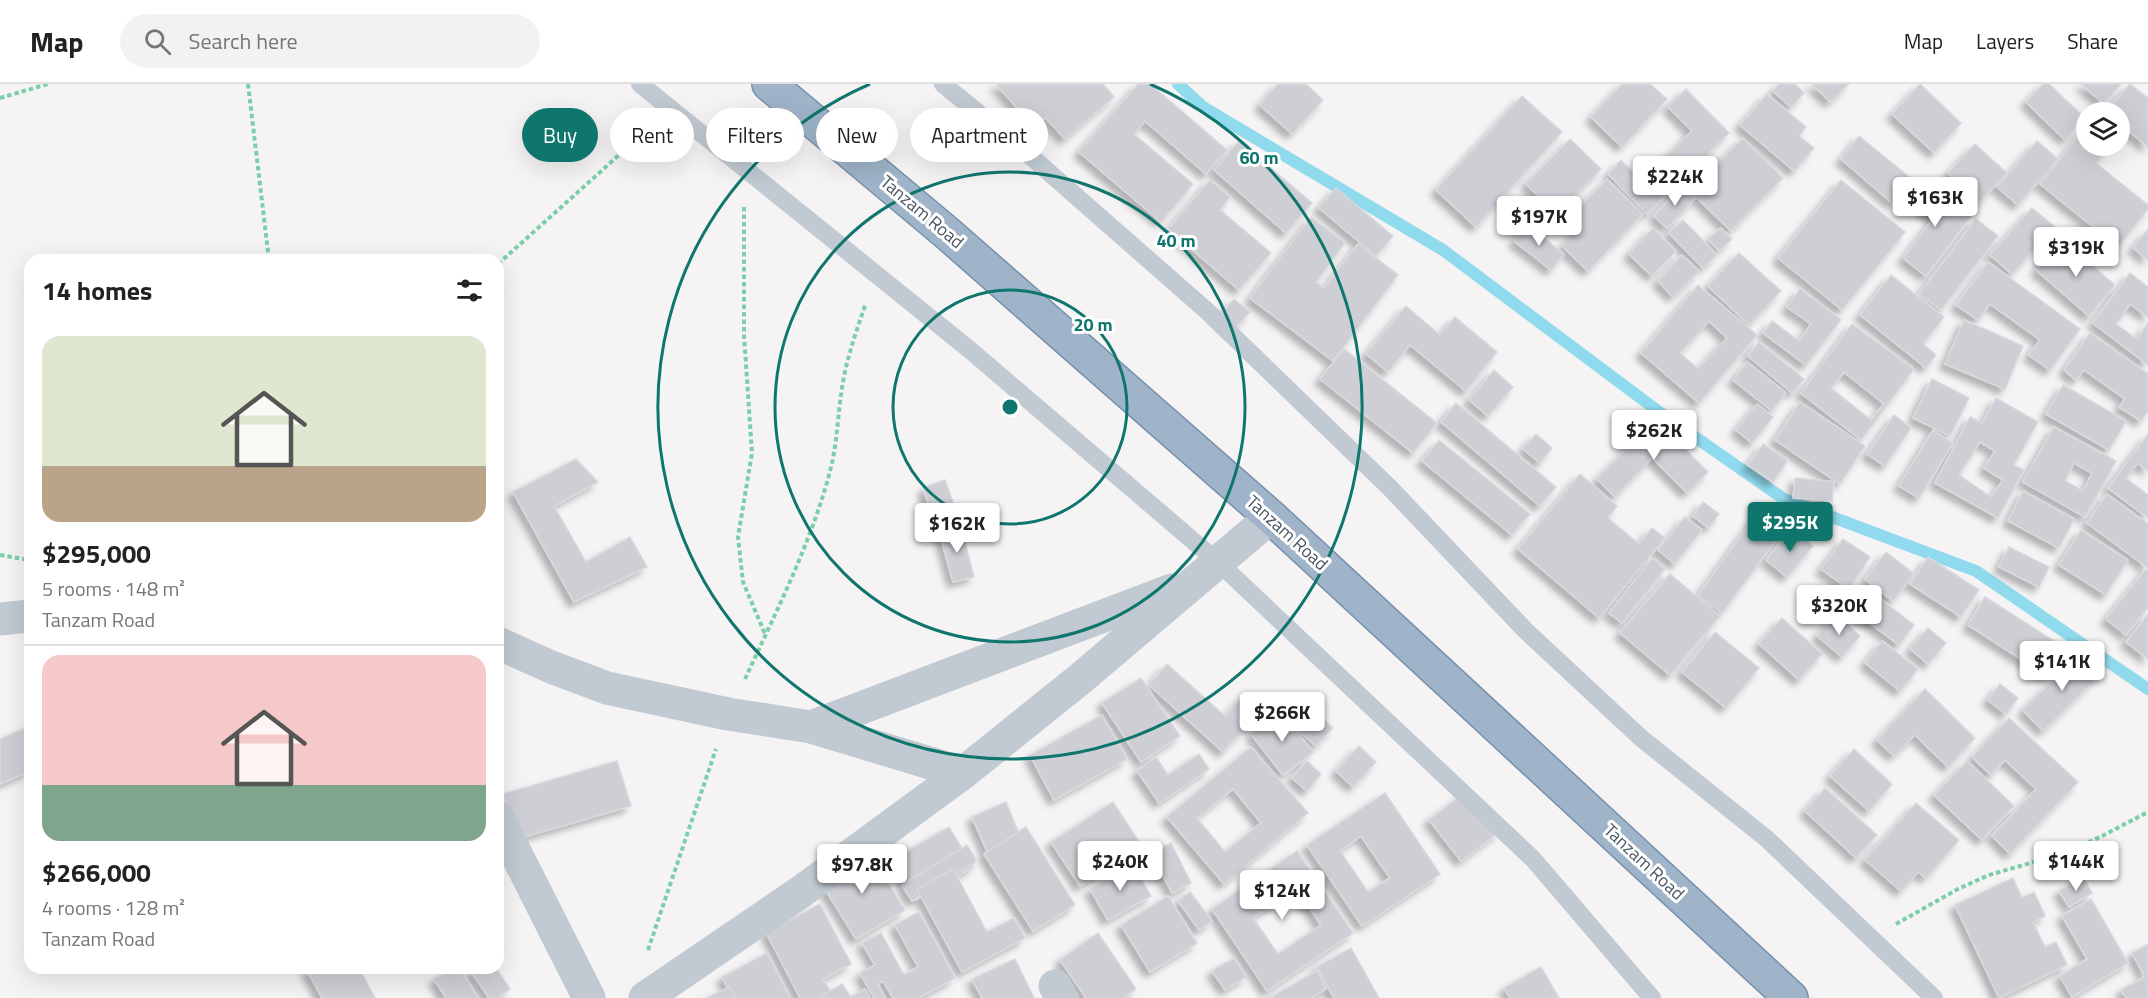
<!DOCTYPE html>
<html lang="en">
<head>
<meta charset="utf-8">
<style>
  :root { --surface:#fff; --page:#f2f2f2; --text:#222; --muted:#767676; --line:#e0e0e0; --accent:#0f766e }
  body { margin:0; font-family:"Titillium Web",sans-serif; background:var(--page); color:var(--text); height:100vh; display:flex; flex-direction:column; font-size:22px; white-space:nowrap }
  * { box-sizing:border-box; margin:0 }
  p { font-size:20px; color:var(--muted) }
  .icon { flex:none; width:33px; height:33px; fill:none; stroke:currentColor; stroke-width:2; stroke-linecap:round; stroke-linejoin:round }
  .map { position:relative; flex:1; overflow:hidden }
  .side { position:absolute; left:24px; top:170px; width:480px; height:720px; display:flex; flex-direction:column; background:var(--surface); border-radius:18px; box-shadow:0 6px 24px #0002 }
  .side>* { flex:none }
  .hud { position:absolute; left:522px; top:24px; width:570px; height:54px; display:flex; gap:12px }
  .buttons { position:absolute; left:2076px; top:18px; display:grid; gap:12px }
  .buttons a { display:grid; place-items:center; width:54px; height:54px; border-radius:50%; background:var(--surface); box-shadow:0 6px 24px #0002; font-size:30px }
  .price { position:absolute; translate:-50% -51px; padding:0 14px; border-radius:6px; background:#fff; color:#222; font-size:20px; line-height:39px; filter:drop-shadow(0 2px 3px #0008) }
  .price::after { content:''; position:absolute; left:50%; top:36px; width:18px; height:14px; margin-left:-9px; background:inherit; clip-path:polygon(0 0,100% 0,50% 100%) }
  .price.active { background:var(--accent); color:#fff }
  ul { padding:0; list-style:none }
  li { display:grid; align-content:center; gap:12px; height:318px; padding:0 18px }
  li+li { border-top:2px solid var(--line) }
  li span { display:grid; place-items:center; height:186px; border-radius:18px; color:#555 }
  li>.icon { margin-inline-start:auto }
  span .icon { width:108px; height:108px; fill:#fffc; stroke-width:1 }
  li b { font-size:26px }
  h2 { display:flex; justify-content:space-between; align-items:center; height:72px; padding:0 18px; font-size:26px }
  .pill { padding:0 21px; border-radius:27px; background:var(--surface); box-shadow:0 6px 24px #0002; font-size:21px; line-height:54px }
  .pill.active { background:var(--accent); color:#fff }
  header { display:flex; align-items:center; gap:36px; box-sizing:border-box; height:84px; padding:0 30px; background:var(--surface); border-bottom:2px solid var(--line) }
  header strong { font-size:28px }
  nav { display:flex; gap:33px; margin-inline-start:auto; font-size:21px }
  .search { width:420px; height:54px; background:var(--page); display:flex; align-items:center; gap:15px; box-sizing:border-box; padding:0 21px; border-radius:33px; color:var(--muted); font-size:22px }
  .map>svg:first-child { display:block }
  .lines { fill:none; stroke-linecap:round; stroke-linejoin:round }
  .stream { stroke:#90daee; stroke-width:12 }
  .building { fill:#cdcfd5; stroke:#d7d9de; stroke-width:1.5; fill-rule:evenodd; filter:url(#shadow) }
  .trunk-casing { stroke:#7690ad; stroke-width:36 }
  .path { stroke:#7ad0a6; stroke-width:4; stroke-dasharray:4.5 3; stroke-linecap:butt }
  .service { stroke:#c1cad2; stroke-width:18 }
  .minor { stroke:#c1cad2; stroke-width:33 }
  .trunk { stroke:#9fb4c9; stroke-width:33 }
  .ring { fill:none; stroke:#0f766e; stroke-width:3 }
  .labels { text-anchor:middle; stroke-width:6; stroke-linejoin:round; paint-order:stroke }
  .street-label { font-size:18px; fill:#4a5661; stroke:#fff }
  .centre { fill:#0f766e; stroke:#fff; stroke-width:3 }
  .ring-label { font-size:18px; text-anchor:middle; font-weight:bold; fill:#0f766e; stroke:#fff; stroke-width:6; stroke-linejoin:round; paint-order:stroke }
</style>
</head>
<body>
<header>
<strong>Map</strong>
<div class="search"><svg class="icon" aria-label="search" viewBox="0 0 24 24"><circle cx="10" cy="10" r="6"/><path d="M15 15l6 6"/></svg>Search here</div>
<nav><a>Map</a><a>Layers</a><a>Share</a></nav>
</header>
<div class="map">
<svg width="2148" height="914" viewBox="0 0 2148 914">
  <defs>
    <filter id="shadow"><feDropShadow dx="-5.5" dy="5.5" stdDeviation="3" flood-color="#0004"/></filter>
  </defs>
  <rect width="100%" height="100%" fill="#f5f3f3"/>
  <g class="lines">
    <path class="stream" d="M 1178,0 L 1203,23 L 1443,166 L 1662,330 L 1784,415 L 1976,487 L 2148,605"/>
  </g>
  <g class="building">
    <path d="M 996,0 L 1103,0 L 1114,13 L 1065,55 L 1046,34 L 1032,41 Z"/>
    <path d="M 1138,0 L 1150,0 L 1227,66 L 1206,90 L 1145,37 L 1134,50 L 1193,100 L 1161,138 L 1079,68 Z"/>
    <path d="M 1278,0 L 1306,0 L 1323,16 L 1292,50 L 1260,21 Z"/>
    <path d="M 1622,0 L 1650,0 L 1667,15 L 1622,63 L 1591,33 Z"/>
    <path d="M 1779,0 L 1795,0 L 1804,9 L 1791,23 L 1773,7 Z"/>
    <path d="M 1812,0 L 1849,0 L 1830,18 Z"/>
    <path d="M 1920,0 L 1961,39 L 1934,69 L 1892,30 Z"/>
    <path d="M 2043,0 L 2049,0 L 2085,34 L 2065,56 L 2026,18 Z"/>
    <path d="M 2081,0 L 2121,0 L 2104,20 Z"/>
    <path d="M 2130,0 L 2148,14 L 2148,63 L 2120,40 L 2120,28 L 2107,28 Z"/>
    <path d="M 1686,5 L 1729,49 L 1647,130 L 1608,90 L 1621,76 L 1642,97 L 1692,47 L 1668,23 Z"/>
    <path d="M 1767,10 L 1806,43 L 1799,52 L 1814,64 L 1794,87 L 1740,41 Z"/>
    <path d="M 1522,12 L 1562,48 L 1476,143 L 1436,106 Z"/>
    <path d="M 2086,43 L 2086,62 L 2111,62 L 2096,79 L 2148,121 L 2148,125 L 2118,163 L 2040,100 Z"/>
    <path d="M 1859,52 L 1913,96 L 1893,120 L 1841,75 Z"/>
    <path d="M 1743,54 L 1783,94 L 1731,147 L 1690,107 Z"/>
    <path d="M 1570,55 L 1601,85 L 1556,130 L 1526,100 Z"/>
    <path d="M 1239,57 L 1312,119 L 1286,149 L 1214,86 Z"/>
    <path d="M 2037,57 L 2058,75 L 2018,121 L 1997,103 Z"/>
    <path d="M 1975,60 L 2007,89 L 1980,118 L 1948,89 Z"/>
    <path d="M 1607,95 L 1643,130 L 1588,187 L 1562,162 L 1582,142 L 1571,132 Z"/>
    <path d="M 1210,96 L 1230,113 L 1220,126 L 1271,169 L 1239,206 L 1168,145 Z"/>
    <path d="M 1841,96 L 1905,148 L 1842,226 L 1778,174 Z"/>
    <path d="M 1925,97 L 1971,132 L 1926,192 L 1903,174 L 1933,135 L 1910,117 Z"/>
    <path d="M 1682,102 L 1695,115 L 1667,144 L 1654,132 Z"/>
    <path d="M 1336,104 L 1393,152 L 1376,172 L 1319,124 Z"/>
    <path d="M 2032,124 L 2054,142 L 2012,190 L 1990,171 Z"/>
    <path d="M 1311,133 L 1345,159 L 1316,198 L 1324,204 L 1358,160 L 1398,191 L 1333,277 L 1250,214 Z"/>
    <path d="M 1976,135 L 1998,152 L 1941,226 L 1919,210 Z"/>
    <path d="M 1683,136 L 1717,171 L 1703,184 L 1669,149 Z"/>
    <path d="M 1527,140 L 1564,170 L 1551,186 L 1514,157 Z"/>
    <path d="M 1653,144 L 1676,167 L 1652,192 L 1629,170 Z"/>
    <path d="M 1721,144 L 1732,155 L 1719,167 L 1708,155 Z"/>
    <path d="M 2148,145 L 2148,176 L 2133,164 Z"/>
    <path d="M 2062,156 L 2115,201 L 2089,232 L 2036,186 Z"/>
    <path d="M 1739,169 L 1781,207 L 1749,241 L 1708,202 Z"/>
    <path d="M 1682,171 L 1699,187 L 1673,213 L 1658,197 Z"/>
    <path d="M 1988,178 L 2080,245 L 2050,286 L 2029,271 L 2040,256 L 1990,220 L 1978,236 L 1956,221 Z"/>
    <path d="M 2130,189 L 2148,203 L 2148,233 L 2130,220 L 2116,240 L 2137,255 L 2148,239 L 2148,281 L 2093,239 Z"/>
    <path d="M 1891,191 L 1944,233 L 1923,260 L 1936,271 L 1926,284 L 1860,231 Z"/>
    <path d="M 1698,201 L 1757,251 L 1699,319 L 1641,269 ZM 1709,237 L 1727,254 L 1698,285 L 1680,269 Z"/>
    <path d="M 1800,205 L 1841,236 L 1806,281 L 1763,249 L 1772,237 L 1799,257 L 1811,240 L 1787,223 Z"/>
    <path d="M 1234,215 L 1250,228 L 1234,246 L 1219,233 Z"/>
    <path d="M 1406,222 L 1440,251 L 1455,233 L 1497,268 L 1466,307 L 1410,261 L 1388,288 L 1366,270 Z"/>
    <path d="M 1964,236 L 2023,262 L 2005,305 L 1945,280 Z"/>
    <path d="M 1852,240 L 1914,285 L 1861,356 L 1801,309 ZM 1844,288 L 1884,320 L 1871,336 L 1831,304 Z"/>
    <path d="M 2090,249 L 2148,290 L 2148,327 L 2141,337 L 2119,323 L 2125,315 L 2084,286 L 2076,296 L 2064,286 Z"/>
    <path d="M 1759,258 L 1804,295 L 1792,309 L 1748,272 Z"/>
    <path d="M 1344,265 L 1437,339 L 1413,369 L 1320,295 Z"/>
    <path d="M 1747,278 L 1786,309 L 1772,327 L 1733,296 Z"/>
    <path d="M 1494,286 L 1513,303 L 1488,332 L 1469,316 Z"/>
    <path d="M 1932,295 L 1969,314 L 1950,352 L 1913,334 Z"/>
    <path d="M 2063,301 L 2126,337 L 2109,366 L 2046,330 Z"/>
    <path d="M 1996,314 L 2038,338 L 2014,381 L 2024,386 L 1998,434 L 1935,399 L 1970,333 L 1982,339 ZM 1980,358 L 1995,367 L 1984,384 L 2003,396 L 1991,413 L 1959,391 Z"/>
    <path d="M 1800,318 L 1865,362 L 1840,400 L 1775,356 Z"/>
    <path d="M 1456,319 L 1556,403 L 1540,422 L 1441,338 Z"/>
    <path d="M 1757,320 L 1773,333 L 1752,359 L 1736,346 Z"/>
    <path d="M 1894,331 L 1911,344 L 1885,382 L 1867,370 Z"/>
    <path d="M 1656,336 L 1708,388 L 1687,409 L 1652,374 L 1615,413 L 1597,395 Z"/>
    <path d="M 2054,343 L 2116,377 L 2085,433 L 2023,398 ZM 2074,379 L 2092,389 L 2083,407 L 2065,397 Z"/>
    <path d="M 1933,346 L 1953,359 L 1919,414 L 1899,402 Z"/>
    <path d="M 1536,350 L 1552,364 L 1540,379 L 1523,365 Z"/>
    <path d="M 2148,350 L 2148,387 L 2138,379 L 2126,394 L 2148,411 L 2148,434 L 2108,404 Z"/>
    <path d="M 1439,356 L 1530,430 L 1512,451 L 1422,377 Z"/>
    <path d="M 1763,360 L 1788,376 L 1773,398 L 1748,381 Z"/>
    <path d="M 576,375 L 598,398 L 554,422 L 586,478 L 630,453 L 647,483 L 574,518 L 513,408 Z"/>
    <path d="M 1580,390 L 1617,422 L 1608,434 L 1639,460 L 1652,444 L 1665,454 L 1599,534 L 1518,465 Z"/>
    <path d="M 1795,394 L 1834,398 L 1832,417 L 1793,414 Z"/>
    <path d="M 945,396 L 957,429 L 934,438 L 923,404 Z"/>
    <path d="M 2023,407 L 2074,435 L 2059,464 L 2008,437 Z"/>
    <path d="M 2107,410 L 2148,440 L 2148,484 L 2087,439 Z"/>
    <path d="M 1703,418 L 1719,430 L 1709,444 L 1693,432 Z"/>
    <path d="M 1757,430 L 1782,448 L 1722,529 L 1698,511 Z"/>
    <path d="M 1685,433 L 1702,446 L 1675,480 L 1658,466 Z"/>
    <path d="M 961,442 L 974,493 L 953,498 L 939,447 Z"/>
    <path d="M 1792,444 L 1813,462 L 1787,493 L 1766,476 Z"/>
    <path d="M 2081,446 L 2128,476 L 2106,511 L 2059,481 Z"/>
    <path d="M 1843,455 L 1870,473 L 1849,505 L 1821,485 Z"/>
    <path d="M 2009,463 L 2049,483 L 2039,503 L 1999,483 Z"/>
    <path d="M 1886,468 L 1914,490 L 1893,517 L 1865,495 Z"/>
    <path d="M 1928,473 L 1979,506 L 1961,533 L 1910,500 Z"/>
    <path d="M 1652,474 L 1665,485 L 1622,539 L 1609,529 Z"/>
    <path d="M 2146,485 L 2148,487 L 2148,523 L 2126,551 L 2106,535 Z"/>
    <path d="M 1670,490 L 1720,532 L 1670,591 L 1620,549 Z"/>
    <path d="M 1866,504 L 1914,541 L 1899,561 L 1851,525 Z"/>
    <path d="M 1985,513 L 2065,564 L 2047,592 L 1968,541 Z"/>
    <path d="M 1836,530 L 1860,552 L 1842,573 L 1817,552 Z"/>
    <path d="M 2148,530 L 2148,575 L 2126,558 Z"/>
    <path d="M 1782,534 L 1822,570 L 1799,596 L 1759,560 Z"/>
    <path d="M 1928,544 L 1946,559 L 1928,580 L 1910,565 Z"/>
    <path d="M 1715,548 L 1759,584 L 1726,624 L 1682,588 Z"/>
    <path d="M 1882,557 L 1918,585 L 1900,607 L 1865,579 Z"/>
    <path d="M 2080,570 L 2100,591 L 2043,647 L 2023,626 Z"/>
    <path d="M 1167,580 L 1225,632 L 1243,612 L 1260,627 L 1223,668 L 1149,601 Z"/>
    <path d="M 1141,594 L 1180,652 L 1141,678 L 1102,619 Z"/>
    <path d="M 2000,600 L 2018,614 L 2006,630 L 1988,616 Z"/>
    <path d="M 1925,605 L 1975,654 L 1948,683 L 1915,651 L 1894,672 L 1877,656 Z"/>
    <path d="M 1305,618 L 1333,644 L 1316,662 L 1287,637 Z"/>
    <path d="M 1280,626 L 1313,668 L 1283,691 L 1251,650 Z"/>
    <path d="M 1102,631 L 1127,675 L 1054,716 L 1030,671 Z"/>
    <path d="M 2009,634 L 2078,698 L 2010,770 L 1992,752 L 2036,705 L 2005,676 L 1991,691 L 1972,673 Z"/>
    <path d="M 30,642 L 30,687 L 0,700 L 0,655 Z"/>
    <path d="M 1359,662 L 1376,678 L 1353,703 L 1336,687 Z"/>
    <path d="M 1251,663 L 1308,729 L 1224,800 L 1167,733 ZM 1233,705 L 1261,739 L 1225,768 L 1197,734 Z"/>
    <path d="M 1854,665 L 1892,700 L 1869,727 L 1830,692 Z"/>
    <path d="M 1199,670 L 1209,685 L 1159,719 L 1137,687 L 1156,673 L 1168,691 Z"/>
    <path d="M 617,677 L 631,722 L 517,755 L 503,710 Z"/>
    <path d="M 1307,677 L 1321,690 L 1307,707 L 1292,694 Z"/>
    <path d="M 1967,677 L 2014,722 L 1982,756 L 1934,711 Z"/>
    <path d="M 1825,704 L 1877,751 L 1856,774 L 1805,727 Z"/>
    <path d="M 1467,707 L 1499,748 L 1461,777 L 1429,736 Z"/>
    <path d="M 1385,709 L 1440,790 L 1362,842 L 1307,761 ZM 1361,752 L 1390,794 L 1368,808 L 1340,767 Z"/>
    <path d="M 1006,718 L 1028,772 L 995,786 L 972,733 Z"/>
    <path d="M 1113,718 L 1142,762 L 1080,802 L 1051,758 Z"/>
    <path d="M 1916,719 L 1959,756 L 1926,794 L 1918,788 L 1901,807 L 1865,776 Z"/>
    <path d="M 949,743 L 973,783 L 916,816 L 893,775 Z"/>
    <path d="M 1026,743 L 1075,821 L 1033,847 L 984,770 Z"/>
    <path d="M 1171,759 L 1191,799 L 1172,809 L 1151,769 Z"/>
    <path d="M 967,761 L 977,777 L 912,817 L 902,801 Z"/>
    <path d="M 868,767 L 905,826 L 856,855 L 820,797 Z"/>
    <path d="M 1297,767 L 1353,849 L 1267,907 L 1212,825 ZM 1296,804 L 1321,841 L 1278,870 L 1253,834 Z"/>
    <path d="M 1132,780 L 1151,812 L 1108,836 L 1090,805 Z"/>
    <path d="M 953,785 L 987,848 L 1014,834 L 1025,854 L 962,888 L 917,805 Z"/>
    <path d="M 2083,793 L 2092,809 L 2069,823 L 2059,807 Z"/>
    <path d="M 2013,794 L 2022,814 L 2034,808 L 2045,832 L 2033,838 L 2045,863 L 2056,858 L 2067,881 L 1999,914 L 1955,821 Z"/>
    <path d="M 1190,808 L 1212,837 L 1199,846 L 1178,817 Z"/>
    <path d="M 1168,812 L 1197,859 L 1150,888 L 1121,841 Z"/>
    <path d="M 2091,815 L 2128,879 L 2072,913 L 2060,892 L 2087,875 L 2062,832 Z"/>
    <path d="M 820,820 L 851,880 L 823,895 L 833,912 L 829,914 L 800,914 L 766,848 Z"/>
    <path d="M 919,828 L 955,894 L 919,914 L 893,914 L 883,897 L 878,900 L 885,914 L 874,914 L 860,889 L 875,881 L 862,859 L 881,849 L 904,891 L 918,883 L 895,841 Z"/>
    <path d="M 1098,849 L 1136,905 L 1123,914 L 1086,914 L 1060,876 Z"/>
    <path d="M 2148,860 L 2148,914 L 2126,914 L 2121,906 L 2145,893 L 2132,869 Z"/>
    <path d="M 1351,864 L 1379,914 L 1334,914 L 1317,883 Z"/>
    <path d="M 767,869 L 790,914 L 733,914 L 722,893 Z"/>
    <path d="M 1234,874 L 1246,893 L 1225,906 L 1212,887 Z"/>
    <path d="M 1015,875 L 1034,914 L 982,914 L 972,895 Z"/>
    <path d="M 1541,883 L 1559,914 L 1510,914 L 1504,904 Z"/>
    <path d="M 306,884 L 359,884 L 375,914 L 322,914 Z"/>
    <path d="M 454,884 L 459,884 L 478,914 L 446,914 L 434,895 Z"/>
    <path d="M 474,884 L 496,884 L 510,905 L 497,914 L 489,914 L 470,886 Z"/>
    <path d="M 1317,887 L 1326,905 L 1311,914 L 1274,914 L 1273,912 Z"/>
    <path d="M 842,900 L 851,913 L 865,905 L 870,914 L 818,914 Z"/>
    <path d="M 730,903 L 735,914 L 707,914 Z"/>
  </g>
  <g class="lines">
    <defs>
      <path id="trunk" d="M 769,0 L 947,149 L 1271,433 L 1791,914"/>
    </defs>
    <use href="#trunk" class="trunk-casing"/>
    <g class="path">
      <path d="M 248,0 L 269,176"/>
      <path d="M 0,14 L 48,0"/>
      <path d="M 744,123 L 744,251 L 752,369 L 738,453 L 743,498 L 765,550"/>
      <path d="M 498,180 L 649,44"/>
      <path d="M 0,471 L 30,476"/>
      <path d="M 745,595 C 776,528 815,451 832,379 C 838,352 838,325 843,298 C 848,270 857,245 866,219"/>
      <path d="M 1896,840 L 1958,805 L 1989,791 L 2065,769 L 2104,751 L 2148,728"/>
      <path d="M 648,866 L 716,665"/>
    </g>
    <g class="service">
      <path d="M 640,0 L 970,266 L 1219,479 L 1533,775 L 1652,914"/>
      <path d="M 943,0 L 1028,70 L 1207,227 L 1390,404 L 1526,547 L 1641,654 L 1767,755 L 1934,914"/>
    </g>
    <g class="minor">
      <path d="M 0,535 L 30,532"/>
      <path d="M 498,559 L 551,583 L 607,604 L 728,630 L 811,643 L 963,689"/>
      <path d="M 811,643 L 1172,506"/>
      <path d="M 498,734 L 589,914"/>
      <path d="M 1055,902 L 1062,914"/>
      <path d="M 645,914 L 802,807 L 963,689 L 1080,595 L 1271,433"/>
    </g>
    <use href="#trunk" class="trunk"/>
  </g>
  <g class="ring">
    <circle cx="1010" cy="323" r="117"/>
    <circle cx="1010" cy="323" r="235"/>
    <path d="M1150 0A352 352 0 1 1 870 0"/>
  </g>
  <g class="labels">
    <g class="street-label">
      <text transform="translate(922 128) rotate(40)" y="6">Tanzam Road</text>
      <text transform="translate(1287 449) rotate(42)" y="6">Tanzam Road</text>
      <text transform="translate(1644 778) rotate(43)" y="6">Tanzam Road</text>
    </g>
  </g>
  <circle cx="1010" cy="323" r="9" class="centre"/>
  <g class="ring-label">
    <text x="1259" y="80">60 m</text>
    <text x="1176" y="163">40 m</text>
    <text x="1093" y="247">20 m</text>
  </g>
</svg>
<div class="buttons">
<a><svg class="icon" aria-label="layers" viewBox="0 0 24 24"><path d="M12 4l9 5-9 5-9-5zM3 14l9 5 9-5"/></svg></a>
</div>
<b class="price" style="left:1675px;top:123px">$224K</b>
<b class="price" style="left:1935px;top:144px">$163K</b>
<b class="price" style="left:1539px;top:163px">$197K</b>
<b class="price" style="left:2076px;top:194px">$319K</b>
<b class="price" style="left:1654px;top:377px">$262K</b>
<b class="price active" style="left:1790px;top:469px">$295K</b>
<b class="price" style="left:957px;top:470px">$162K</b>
<b class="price" style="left:1839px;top:552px">$320K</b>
<b class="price" style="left:2062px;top:608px">$141K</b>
<b class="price" style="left:1282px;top:659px">$266K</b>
<b class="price" style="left:1120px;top:808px">$240K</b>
<b class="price" style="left:2076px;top:808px">$144K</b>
<b class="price" style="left:862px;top:811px">$97.8K</b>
<b class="price" style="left:1282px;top:837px">$124K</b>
<div class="hud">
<a class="pill active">Buy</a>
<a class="pill">Rent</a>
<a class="pill">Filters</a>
<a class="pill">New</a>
<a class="pill">Apartment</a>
</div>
<section class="side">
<h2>14 homes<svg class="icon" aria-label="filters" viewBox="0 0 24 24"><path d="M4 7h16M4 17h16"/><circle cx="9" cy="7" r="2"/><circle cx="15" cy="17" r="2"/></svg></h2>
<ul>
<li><span style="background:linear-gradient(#dfe7d0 70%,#b9a48a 0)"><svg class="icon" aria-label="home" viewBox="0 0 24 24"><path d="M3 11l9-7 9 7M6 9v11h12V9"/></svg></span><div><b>$295,000</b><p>5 rooms · 148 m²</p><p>Tanzam Road</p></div></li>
<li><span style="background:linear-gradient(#f6c9c9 70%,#7fa58c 0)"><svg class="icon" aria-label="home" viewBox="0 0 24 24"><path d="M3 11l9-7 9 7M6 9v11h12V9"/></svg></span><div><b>$266,000</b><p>4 rooms · 128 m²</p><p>Tanzam Road</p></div></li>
</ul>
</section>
</div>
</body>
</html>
